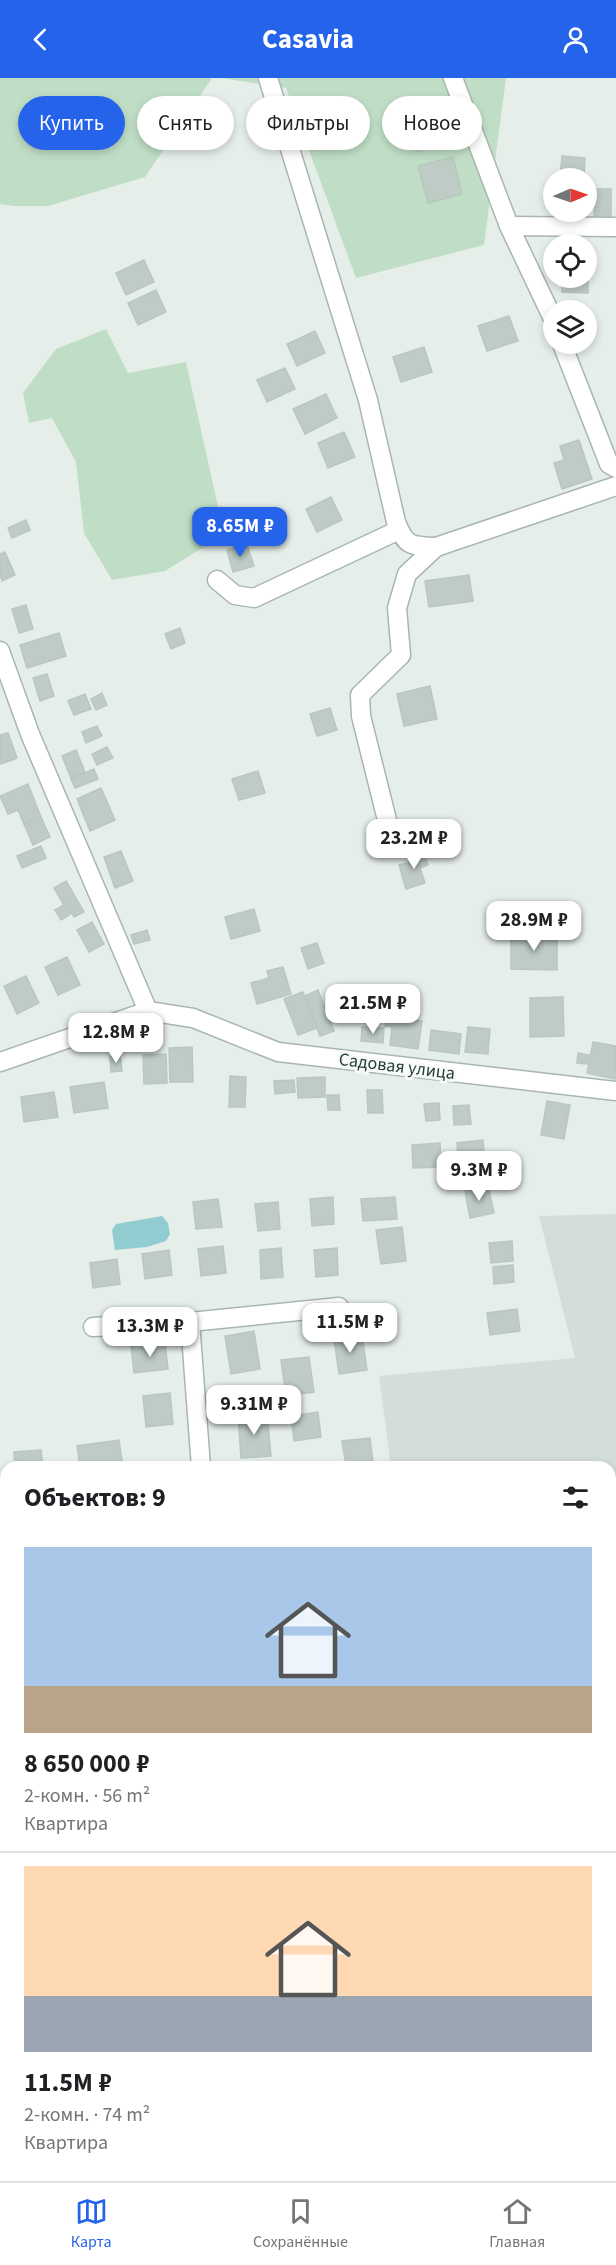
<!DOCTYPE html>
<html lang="ru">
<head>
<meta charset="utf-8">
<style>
  :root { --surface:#fff; --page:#f6f6f6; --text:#202124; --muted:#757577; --line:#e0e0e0; --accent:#2563eb }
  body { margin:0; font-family:"Source Sans 3",sans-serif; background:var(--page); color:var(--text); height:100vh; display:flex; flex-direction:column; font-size:22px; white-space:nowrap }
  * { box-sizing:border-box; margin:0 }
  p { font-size:20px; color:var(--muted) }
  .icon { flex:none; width:33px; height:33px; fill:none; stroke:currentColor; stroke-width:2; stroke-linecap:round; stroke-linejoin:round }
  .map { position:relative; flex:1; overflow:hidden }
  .side { position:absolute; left:0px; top:1383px; width:616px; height:720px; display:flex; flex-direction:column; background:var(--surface); border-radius:18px 18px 0 0; box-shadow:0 3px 9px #0003 }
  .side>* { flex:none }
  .banner { position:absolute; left:18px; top:18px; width:580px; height:54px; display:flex; gap:12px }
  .needle { width:39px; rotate:88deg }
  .controls { position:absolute; left:543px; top:90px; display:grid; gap:12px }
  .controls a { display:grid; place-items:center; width:54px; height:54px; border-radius:50%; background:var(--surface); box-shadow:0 3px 9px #0003; font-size:30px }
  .price { position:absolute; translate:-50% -51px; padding:0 14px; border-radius:12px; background:#fff; color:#222; font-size:20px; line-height:39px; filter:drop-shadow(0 2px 3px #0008) }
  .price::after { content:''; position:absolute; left:50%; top:36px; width:18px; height:14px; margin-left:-9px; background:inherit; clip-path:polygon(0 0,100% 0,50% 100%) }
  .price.active { background:var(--accent); color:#fff }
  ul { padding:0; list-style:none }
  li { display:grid; align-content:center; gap:12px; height:318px; padding:0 24px }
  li+li { border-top:2px solid var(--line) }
  li span { display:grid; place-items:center; height:186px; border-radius:0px; color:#555 }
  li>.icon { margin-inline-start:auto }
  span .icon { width:108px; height:108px; fill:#fffc; stroke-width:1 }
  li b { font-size:26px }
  h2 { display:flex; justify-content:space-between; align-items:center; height:72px; padding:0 24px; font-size:26px }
  .pill { padding:0 21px; border-radius:27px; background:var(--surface); box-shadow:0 3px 9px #0003; font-size:21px; line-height:54px }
  .pill.active { background:var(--accent); color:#fff }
  header { display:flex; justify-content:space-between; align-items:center; height:78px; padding:0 24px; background:var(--accent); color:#fff; font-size:27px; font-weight:700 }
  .tabs { display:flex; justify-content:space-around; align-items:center; height:84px; border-top:2px solid var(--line); background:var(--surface); font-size:16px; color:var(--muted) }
  .tabs a { display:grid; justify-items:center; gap:3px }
  .tabs .active { color:var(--accent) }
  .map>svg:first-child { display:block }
  .built { fill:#d4ded9 }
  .green { fill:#c0dec6 }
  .water { fill:#91ccd0 }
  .building { fill:#beccc5; stroke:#b8c8c0; stroke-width:1.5 }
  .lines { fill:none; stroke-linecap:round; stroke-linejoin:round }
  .minor-casing { stroke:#a8b6b0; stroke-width:21 }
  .minor { stroke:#fff; stroke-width:18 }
  .labels { text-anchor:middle; stroke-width:6; stroke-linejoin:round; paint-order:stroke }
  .street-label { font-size:18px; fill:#254036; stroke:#f7faf8 }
</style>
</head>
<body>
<header><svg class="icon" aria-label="back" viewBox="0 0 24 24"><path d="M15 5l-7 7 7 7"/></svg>Casavia<svg class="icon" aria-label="person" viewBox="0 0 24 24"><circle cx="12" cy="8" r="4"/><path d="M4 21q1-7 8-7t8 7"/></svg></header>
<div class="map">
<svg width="616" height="2103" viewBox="0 0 616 2103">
  <rect width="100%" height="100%" fill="#e6eeea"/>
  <path class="built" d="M 616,1136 L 616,1448 L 611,1447 L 610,1389 L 554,1389 L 553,1383 L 489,1389 L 391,1389 L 379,1298 L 575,1280 L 539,1138 Z"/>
  <g class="green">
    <path d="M 0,0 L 212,0 L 145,99 L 48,128 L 13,128 L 0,126 Z"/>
    <path d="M 221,0 L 506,0 L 484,167 L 356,200 L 286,10 Z"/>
    <path d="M 106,251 L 128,295 L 186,284 L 218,429 L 212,464 L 165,493 L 112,502 L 84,455 L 76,384 L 52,340 L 29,345 L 23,315 L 56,271 Z"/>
  </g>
  <path class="water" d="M 162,1138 L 168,1145 L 170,1156 L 166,1163 L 147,1169 L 115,1172 L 112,1152 L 116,1146 Z"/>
  <g class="building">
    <path d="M 441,29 L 450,65 L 416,74 L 406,37 Z"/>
    <path d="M 562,78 L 585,80 L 584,100 L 560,100 Z"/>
    <path d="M 453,79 L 462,116 L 428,125 L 418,88 Z"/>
    <path d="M 595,111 L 611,111 L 611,138 L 594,138 Z"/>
    <path d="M 144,182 L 154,204 L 126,217 L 116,195 Z"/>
    <path d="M 586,190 L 588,190 L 588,215 L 562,214 L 562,200 L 586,200 Z"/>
    <path d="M 156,212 L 166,234 L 138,247 L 128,225 Z"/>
    <path d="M 509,238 L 518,263 L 487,273 L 478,248 Z"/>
    <path d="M 315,253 L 325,275 L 297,288 L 287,266 Z"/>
    <path d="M 424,269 L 432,294 L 401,304 L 393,279 Z"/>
    <path d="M 285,290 L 295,311 L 267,324 L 257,302 Z"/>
    <path d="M 326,316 L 337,340 L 305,356 L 293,331 Z"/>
    <path d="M 344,354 L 355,379 L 328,390 L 318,365 Z"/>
    <path d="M 579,362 L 592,401 L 562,411 L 554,385 L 564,382 L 560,368 Z"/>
    <path d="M 331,419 L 342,442 L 317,454 L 306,431 Z"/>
    <path d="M 26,442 L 30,452 L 12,460 L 8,450 Z"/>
    <path d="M 247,467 L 254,488 L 233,494 L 227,472 Z"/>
    <path d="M 5,474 L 15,497 L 2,503 L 0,497 L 0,476 Z"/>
    <path d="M 469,497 L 473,523 L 429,529 L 425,503 Z"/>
    <path d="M 26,527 L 33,551 L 19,555 L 12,531 Z"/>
    <path d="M 180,550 L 185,565 L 171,571 L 165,556 Z"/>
    <path d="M 59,555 L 66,578 L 27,590 L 20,567 Z"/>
    <path d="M 47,596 L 54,618 L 40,623 L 33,600 Z"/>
    <path d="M 430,608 L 437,641 L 404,648 L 397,616 Z"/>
    <path d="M 102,615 L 107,627 L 96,632 L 91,621 Z"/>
    <path d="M 85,616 L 91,631 L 74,637 L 68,623 Z"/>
    <path d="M 330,630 L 337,652 L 317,658 L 310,636 Z"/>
    <path d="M 97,648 L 102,658 L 86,665 L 82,654 Z"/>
    <path d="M 8,655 L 17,680 L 1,686 L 0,657 Z"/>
    <path d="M 107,669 L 113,680 L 97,687 L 92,676 Z"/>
    <path d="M 76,672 L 85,694 L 71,700 L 62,678 Z"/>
    <path d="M 94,691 L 98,701 L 75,710 L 71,701 Z"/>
    <path d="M 258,693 L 265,715 L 239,722 L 232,701 Z"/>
    <path d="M 28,706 L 41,739 L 24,746 L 18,732 L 8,736 L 0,718 Z"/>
    <path d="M 101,710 L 115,742 L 90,753 L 77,721 Z"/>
    <path d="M 41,739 L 50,759 L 33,767 L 24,746 Z"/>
    <path d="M 41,768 L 46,780 L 22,790 L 17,778 Z"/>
    <path d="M 423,772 L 428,787 L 420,790 L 425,805 L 406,811 L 399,787 L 410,784 L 408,776 Z"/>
    <path d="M 121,773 L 133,803 L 115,810 L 104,779 Z"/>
    <path d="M 66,803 L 84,834 L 74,839 L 72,835 L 61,842 L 55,832 L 64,827 L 54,810 Z"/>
    <path d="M 254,831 L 260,853 L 231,861 L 225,839 Z"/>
    <path d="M 92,844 L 104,866 L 89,874 L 77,852 Z"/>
    <path d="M 147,852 L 150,862 L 134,866 L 131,857 Z"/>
    <path d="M 511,857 L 557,858 L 557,892 L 511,891 Z"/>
    <path d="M 317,865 L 324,885 L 308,891 L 301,870 Z"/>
    <path d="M 67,879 L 80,907 L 58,917 L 45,889 Z"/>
    <path d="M 283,889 L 291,916 L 257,926 L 251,905 L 269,900 L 267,893 Z"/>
    <path d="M 26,898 L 39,925 L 17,936 L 4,908 Z"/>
    <path d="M 318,912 L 334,953 L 320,958 L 305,918 Z"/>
    <path d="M 303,914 L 317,950 L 298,957 L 284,921 Z"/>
    <path d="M 563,919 L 564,958 L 530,959 L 530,920 Z"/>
    <path d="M 386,939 L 422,943 L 418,971 L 390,967 L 392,949 L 385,948 Z"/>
    <path d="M 362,949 L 384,950 L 383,965 L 361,963 Z"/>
    <path d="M 468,949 L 490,951 L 488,976 L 465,974 Z"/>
    <path d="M 431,952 L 461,956 L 459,976 L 429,972 Z"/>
    <path d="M 593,964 L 616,968 L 615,1001 L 587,995 Z"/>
    <path d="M 192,969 L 193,1004 L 170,1004 L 169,970 Z"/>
    <path d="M 578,975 L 589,977 L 587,986 L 577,985 Z"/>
    <path d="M 166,976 L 167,1005 L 144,1006 L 143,977 Z"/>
    <path d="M 120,978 L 122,993 L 111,994 L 110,979 Z"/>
    <path d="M 230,998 L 246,999 L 245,1029 L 229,1029 Z"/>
    <path d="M 325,999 L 325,1019 L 298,1020 L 297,1000 Z"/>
    <path d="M 294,1002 L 295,1014 L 275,1016 L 274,1003 Z"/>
    <path d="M 104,1004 L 108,1030 L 74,1035 L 70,1009 Z"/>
    <path d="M 367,1012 L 382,1012 L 383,1035 L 368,1035 Z"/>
    <path d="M 54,1014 L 58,1039 L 24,1044 L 21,1019 Z"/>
    <path d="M 327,1017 L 339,1017 L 340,1032 L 328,1032 Z"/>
    <path d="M 547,1023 L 570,1027 L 564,1061 L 541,1057 Z"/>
    <path d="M 439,1025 L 440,1042 L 426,1043 L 424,1026 Z"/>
    <path d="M 469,1027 L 471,1046 L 454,1047 L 453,1028 Z"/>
    <path d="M 483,1062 L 485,1086 L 459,1089 L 457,1065 Z"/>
    <path d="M 440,1065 L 441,1089 L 413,1090 L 412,1067 Z"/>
    <path d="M 488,1108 L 494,1135 L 470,1140 L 465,1113 Z"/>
    <path d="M 333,1119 L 334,1146 L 312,1148 L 310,1121 Z"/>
    <path d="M 395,1119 L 397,1141 L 363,1143 L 361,1121 Z"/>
    <path d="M 218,1121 L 222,1149 L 196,1151 L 193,1124 Z"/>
    <path d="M 278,1124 L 280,1151 L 258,1153 L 255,1126 Z"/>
    <path d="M 402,1149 L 406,1183 L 381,1186 L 376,1152 Z"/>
    <path d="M 512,1163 L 513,1183 L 491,1185 L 489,1165 Z"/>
    <path d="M 223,1168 L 226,1195 L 201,1198 L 198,1171 Z"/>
    <path d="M 281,1170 L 283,1199 L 261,1201 L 260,1172 Z"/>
    <path d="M 337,1170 L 338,1197 L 316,1199 L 314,1172 Z"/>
    <path d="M 169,1172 L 172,1197 L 145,1201 L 142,1176 Z"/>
    <path d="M 117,1181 L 120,1206 L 93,1210 L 90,1185 Z"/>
    <path d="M 513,1187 L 514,1204 L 494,1206 L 493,1189 Z"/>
    <path d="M 517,1231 L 520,1253 L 490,1257 L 487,1235 Z"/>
    <path d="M 254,1253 L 260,1291 L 231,1296 L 225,1258 Z"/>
    <path d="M 362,1257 L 367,1292 L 339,1296 L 334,1261 Z"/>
    <path d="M 165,1264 L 168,1291 L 134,1295 L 131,1268 Z"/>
    <path d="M 309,1279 L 314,1314 L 286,1318 L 281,1282 Z"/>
    <path d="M 170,1315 L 173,1346 L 146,1349 L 143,1318 Z"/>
    <path d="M 318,1334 L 321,1359 L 294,1363 L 291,1338 Z"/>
    <path d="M 267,1335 L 271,1378 L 241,1380 L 238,1337 Z"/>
    <path d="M 370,1360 L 373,1385 L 346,1388 L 342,1363 Z"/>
    <path d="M 119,1362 L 123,1389 L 80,1389 L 77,1368 Z"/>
    <path d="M 41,1372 L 43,1389 L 15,1389 L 14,1374 Z"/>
    <path d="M 6,1530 L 6,1557 L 0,1558 L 0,1531 Z"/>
    <path d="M 0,1576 L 6,1576 L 6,1602 L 2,1602 Z"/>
    <rect x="0" y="1613" width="6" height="24"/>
    <path d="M 0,1711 L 6,1712 L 6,1734 L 0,1733 Z"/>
    <path d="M 616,1832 L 616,1856 L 613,1857 L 610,1853 L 610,1835 Z"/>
    <path d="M 2,1930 L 6,1931 L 6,1953 L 0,1951 Z"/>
    <path d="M 610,1966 L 616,1972 L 616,1995 L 610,2000 Z"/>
  </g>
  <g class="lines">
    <defs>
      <g id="minor">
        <path d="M 268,0 L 368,322 L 396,444 C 406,469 411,468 436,469"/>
        <path d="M 453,0 L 509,148 L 554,243"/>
        <path d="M 509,148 L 616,149"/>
        <path d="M 562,266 L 609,386 L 616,390"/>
        <path d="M 217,502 L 235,517 L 254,520 L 399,452"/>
        <path d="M 0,573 L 30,656 L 148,933"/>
        <path d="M 390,754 L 361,638 L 360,617 L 401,577 L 397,530 L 407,496 L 436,469 L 616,408"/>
        <path d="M 0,984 L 148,933 L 193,940 L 278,974 L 616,1013"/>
        <path d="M 190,1244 L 201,1389"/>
        <path d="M 93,1249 L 190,1244 L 339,1229"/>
        <path d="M 610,1650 L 616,1650"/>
        <path d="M 0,1651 L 6,1651"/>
        <path d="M 610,1890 L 616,1897"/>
      </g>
    </defs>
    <use href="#minor" class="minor-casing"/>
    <use href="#minor" class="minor"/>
  </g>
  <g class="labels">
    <g class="street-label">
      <text transform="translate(397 988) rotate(7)" y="6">Садовая улица</text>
    </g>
  </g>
</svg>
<div class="controls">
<a><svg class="needle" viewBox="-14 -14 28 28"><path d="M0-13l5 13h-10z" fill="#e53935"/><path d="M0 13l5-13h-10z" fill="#757577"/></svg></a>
<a><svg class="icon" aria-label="locate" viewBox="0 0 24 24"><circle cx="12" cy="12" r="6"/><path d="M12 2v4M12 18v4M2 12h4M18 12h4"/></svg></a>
<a><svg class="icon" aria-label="layers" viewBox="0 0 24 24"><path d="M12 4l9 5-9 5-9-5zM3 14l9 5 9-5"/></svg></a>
</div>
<b class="price active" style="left:240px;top:480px">8.65M ₽</b>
<b class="price" style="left:414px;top:792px">23.2M ₽</b>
<b class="price" style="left:534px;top:874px">28.9M ₽</b>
<b class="price" style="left:373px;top:957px">21.5M ₽</b>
<b class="price" style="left:116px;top:986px">12.8M ₽</b>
<b class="price" style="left:479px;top:1124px">9.3M ₽</b>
<b class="price" style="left:350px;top:1276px">11.5M ₽</b>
<b class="price" style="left:150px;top:1280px">13.3M ₽</b>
<b class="price" style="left:254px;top:1358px">9.31M ₽</b>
<div class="banner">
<a class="pill active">Купить</a>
<a class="pill">Снять</a>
<a class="pill">Фильтры</a>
<a class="pill">Новое</a>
</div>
<section class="side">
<h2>Объектов: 9<svg class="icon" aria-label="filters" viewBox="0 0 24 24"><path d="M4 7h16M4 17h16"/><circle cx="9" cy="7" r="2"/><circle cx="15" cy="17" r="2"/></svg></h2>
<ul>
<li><span style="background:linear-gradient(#a9c7e8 75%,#b9a48a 0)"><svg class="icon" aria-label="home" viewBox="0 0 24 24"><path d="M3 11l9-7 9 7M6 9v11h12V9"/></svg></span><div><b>8 650 000 ₽</b><p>2-комн. · 56 m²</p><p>Квартира</p></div></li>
<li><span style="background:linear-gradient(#ffd9b3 70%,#9aa5b1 0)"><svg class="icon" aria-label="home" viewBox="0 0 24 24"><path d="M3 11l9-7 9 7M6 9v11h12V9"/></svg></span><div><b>11.5M ₽</b><p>2-комн. · 74 m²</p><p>Квартира</p></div></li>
</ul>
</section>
</div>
<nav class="tabs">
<a class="active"><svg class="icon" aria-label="map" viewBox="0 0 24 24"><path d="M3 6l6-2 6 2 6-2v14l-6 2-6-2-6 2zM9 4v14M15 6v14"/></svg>Карта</a>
<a><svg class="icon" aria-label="saved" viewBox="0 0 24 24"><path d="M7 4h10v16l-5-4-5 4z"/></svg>Сохранённые</a>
<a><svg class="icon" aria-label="home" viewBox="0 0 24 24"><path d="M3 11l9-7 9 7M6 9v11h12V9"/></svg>Главная</a>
</nav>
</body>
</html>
